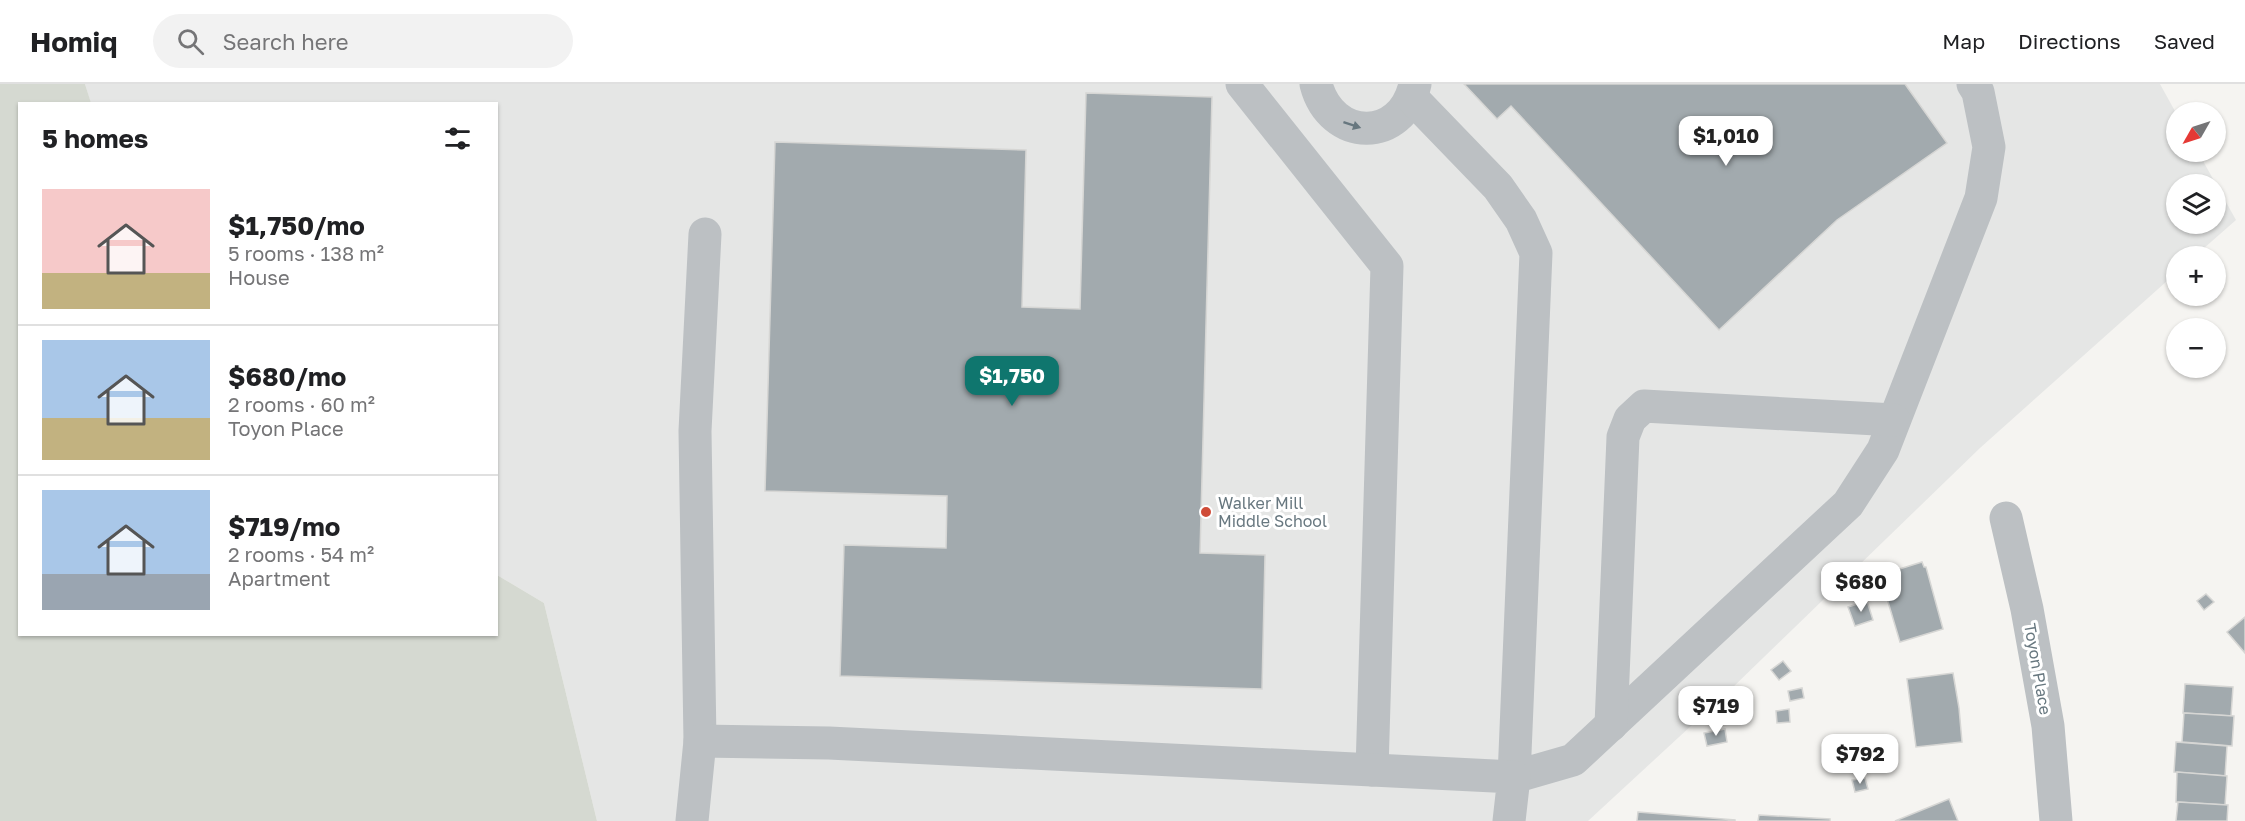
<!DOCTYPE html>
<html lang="en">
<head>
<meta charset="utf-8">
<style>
  :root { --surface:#fff; --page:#f2f2f2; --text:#202124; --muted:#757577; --line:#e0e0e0; --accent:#0f766e }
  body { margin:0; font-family:"Golos Text",sans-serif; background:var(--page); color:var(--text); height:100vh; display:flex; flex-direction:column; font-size:22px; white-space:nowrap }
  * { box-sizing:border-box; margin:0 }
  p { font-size:20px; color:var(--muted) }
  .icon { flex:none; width:33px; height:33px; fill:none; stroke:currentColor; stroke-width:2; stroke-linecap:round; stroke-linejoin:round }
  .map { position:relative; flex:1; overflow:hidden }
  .drawer { position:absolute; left:18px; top:18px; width:480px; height:534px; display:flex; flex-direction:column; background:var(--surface); border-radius:0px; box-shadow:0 2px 4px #0004 }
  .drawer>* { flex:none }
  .needle { width:39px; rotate:231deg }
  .buttons { position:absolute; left:2166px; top:18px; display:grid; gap:12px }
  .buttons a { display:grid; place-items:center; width:60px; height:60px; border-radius:50%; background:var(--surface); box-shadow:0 2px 4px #0004; font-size:30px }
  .price { position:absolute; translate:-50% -51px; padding:0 14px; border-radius:12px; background:#fff; color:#222; font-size:20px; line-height:39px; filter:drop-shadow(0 2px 3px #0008) }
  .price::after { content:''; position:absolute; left:50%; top:36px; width:18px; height:14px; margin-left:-9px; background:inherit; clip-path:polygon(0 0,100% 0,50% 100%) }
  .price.current { background:var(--accent); color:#fff }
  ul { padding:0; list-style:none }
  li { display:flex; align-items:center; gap:18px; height:150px; padding:0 24px }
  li+li { border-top:2px solid var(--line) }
  li span { display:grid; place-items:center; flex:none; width:168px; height:120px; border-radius:0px; color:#555 }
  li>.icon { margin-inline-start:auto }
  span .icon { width:72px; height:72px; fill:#fffc; stroke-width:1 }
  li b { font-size:26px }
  h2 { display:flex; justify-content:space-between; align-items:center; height:72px; padding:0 24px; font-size:26px }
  header { display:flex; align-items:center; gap:36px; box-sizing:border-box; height:84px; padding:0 30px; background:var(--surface); border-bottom:2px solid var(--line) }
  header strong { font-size:28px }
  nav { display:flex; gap:33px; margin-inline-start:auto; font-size:21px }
  .search { width:420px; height:54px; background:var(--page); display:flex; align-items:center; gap:15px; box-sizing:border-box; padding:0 21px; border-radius:33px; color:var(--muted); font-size:22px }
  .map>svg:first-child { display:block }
  .built { fill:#e5e6e5; fill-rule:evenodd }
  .green { fill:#d5d9d1 }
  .building { fill:#a2aaae; stroke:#d6d6d4; stroke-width:1.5 }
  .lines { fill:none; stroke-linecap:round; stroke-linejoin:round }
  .minor { stroke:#bcc0c3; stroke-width:33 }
  .oneway { fill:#67777f }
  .poi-dot { fill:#cf4b37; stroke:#fff; stroke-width:2 }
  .labels { text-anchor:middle; stroke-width:6; stroke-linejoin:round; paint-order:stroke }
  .poi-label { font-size:16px; fill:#67777f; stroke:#fff; text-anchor:start }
  .street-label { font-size:16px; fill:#67777f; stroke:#fff }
</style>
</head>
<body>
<header>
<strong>Homiq</strong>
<div class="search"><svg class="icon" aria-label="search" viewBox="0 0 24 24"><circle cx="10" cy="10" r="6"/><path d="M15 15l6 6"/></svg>Search here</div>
<nav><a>Map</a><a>Directions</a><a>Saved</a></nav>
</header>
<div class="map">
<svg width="2245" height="737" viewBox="0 0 2245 737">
  <rect width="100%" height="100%" fill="#f5f4f1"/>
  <path class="built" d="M 85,0 L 2160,0 L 2176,29 L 2176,68 L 2198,68 L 2236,136 L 2195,172 L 2176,172 L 2176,189 L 1980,364 L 1731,605 L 1588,737 L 597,737 L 544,519 L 497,491 L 496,20 L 91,20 ZM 2176,100 L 2216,100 L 2216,140 L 2176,140 Z"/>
  <path class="green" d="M 0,0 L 85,0 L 91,19 L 20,20 L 20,550 L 496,550 L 497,491 L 544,519 L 597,737 L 0,737 Z"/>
  <g class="building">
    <path d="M 1464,0 L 1905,0 L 1947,59 L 1837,136 L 1719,246 L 1511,22 L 1497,35 Z"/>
    <path d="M 1086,9 L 1212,13 L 1200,469 L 1265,471 L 1262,605 L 840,592 L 844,461 L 946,464 L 947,412 L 765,407 L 775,58 L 1026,66 L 1022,223 L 1080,225 Z"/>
    <path d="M 1922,478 L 1924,483 L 1926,483 L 1943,545 L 1900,558 L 1880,491 Z"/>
    <path d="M 2206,510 L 2214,518 L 2204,526 L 2197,517 Z"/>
    <path d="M 1867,517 L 1873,536 L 1855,542 L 1848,523 Z"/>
    <path d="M 2245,533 L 2245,569 L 2227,548 Z"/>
    <path d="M 1783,577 L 1791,587 L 1779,596 L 1771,586 Z"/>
    <path d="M 1953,589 L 1959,624 L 1962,658 L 1916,663 L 1907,595 Z"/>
    <path d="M 2185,600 L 2233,603 L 2231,632 L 2183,629 Z"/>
    <path d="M 1802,604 L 1804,614 L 1790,617 L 1788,607 Z"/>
    <path d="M 1789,625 L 1790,638 L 1777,639 L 1776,627 Z"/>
    <path d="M 2184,629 L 2234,632 L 2232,662 L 2182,658 Z"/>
    <path d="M 1725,645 L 1727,658 L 1707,662 L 1704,649 Z"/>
    <path d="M 2176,658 L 2227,662 L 2225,692 L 2174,688 Z"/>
    <path d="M 2177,688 L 2227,692 L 2225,721 L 2176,718 Z"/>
    <path d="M 1865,694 L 1868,705 L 1855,708 L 1852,696 Z"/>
    <path d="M 1949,715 L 1958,737 L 1895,737 Z"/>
    <path d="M 2178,718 L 2228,721 L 2227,737 L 2176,737 Z"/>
    <path d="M 1638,728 L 1735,736 L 1735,737 L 1637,737 Z"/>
    <path d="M 1759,731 L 1830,735 L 1830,737 L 1758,737 Z"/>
  </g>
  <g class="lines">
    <g class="minor">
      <path d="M 1242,0 L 1387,182 L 1372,686"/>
      <path d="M 1316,0 C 1331,58 1402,60 1415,0"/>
      <path d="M 1412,14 L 1498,103 L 1521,136 L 1536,169 L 1514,693 L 1573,676 L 1848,420 L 1883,366 L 1981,114 L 1989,63 L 1978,8 L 1973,0"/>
      <path d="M 2006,434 L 2027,525 L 2048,642 L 2056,737"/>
      <path d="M 1611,641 L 1623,353 L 1630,335 L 1644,322 L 1894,336"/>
      <path d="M 700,657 L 695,347 L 705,150"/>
      <path d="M 692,737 L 700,657 L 829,659 L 1514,693 L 1509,737"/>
    </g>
  </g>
  <defs><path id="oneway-solid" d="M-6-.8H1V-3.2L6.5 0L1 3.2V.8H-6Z" transform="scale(1.5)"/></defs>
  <use class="oneway" href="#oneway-solid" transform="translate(1352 41) rotate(18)"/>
  <circle class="poi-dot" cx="1206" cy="428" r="6"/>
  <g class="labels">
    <g class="poi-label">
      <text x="1218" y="425">Walker Mill<tspan x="1218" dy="18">Middle School</tspan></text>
    </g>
    <g class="street-label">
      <text transform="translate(2038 585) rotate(80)" y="6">Toyon Place</text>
    </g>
  </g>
</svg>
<div class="buttons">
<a><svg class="needle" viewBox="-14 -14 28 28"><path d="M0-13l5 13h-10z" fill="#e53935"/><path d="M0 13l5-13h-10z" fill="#757577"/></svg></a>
<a><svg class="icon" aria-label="layers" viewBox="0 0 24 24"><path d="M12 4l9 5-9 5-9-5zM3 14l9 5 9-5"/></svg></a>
<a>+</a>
<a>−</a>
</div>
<b class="price" style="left:1726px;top:83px">$1,010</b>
<b class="price current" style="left:1012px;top:323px">$1,750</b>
<b class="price" style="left:1861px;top:529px">$680</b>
<b class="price" style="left:1716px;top:653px">$719</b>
<b class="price" style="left:1860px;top:701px">$792</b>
<section class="drawer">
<h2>5 homes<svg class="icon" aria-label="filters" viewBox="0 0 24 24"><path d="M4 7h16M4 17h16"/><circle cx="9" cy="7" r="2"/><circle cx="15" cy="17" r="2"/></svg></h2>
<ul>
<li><span style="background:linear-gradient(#f6c9c9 70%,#c2b280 0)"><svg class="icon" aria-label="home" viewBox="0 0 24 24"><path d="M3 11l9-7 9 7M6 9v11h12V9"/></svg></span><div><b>$1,750/mo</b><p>5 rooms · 138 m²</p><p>House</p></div></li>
<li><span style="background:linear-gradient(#a9c7e8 65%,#c2b280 0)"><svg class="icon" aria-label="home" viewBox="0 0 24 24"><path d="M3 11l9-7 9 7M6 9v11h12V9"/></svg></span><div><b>$680/mo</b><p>2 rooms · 60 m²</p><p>Toyon Place</p></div></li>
<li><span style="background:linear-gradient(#a9c7e8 70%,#9aa5b1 0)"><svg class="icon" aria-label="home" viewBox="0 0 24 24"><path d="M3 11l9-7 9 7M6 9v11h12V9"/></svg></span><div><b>$719/mo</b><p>2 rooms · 54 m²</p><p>Apartment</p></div></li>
</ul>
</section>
</div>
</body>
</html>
